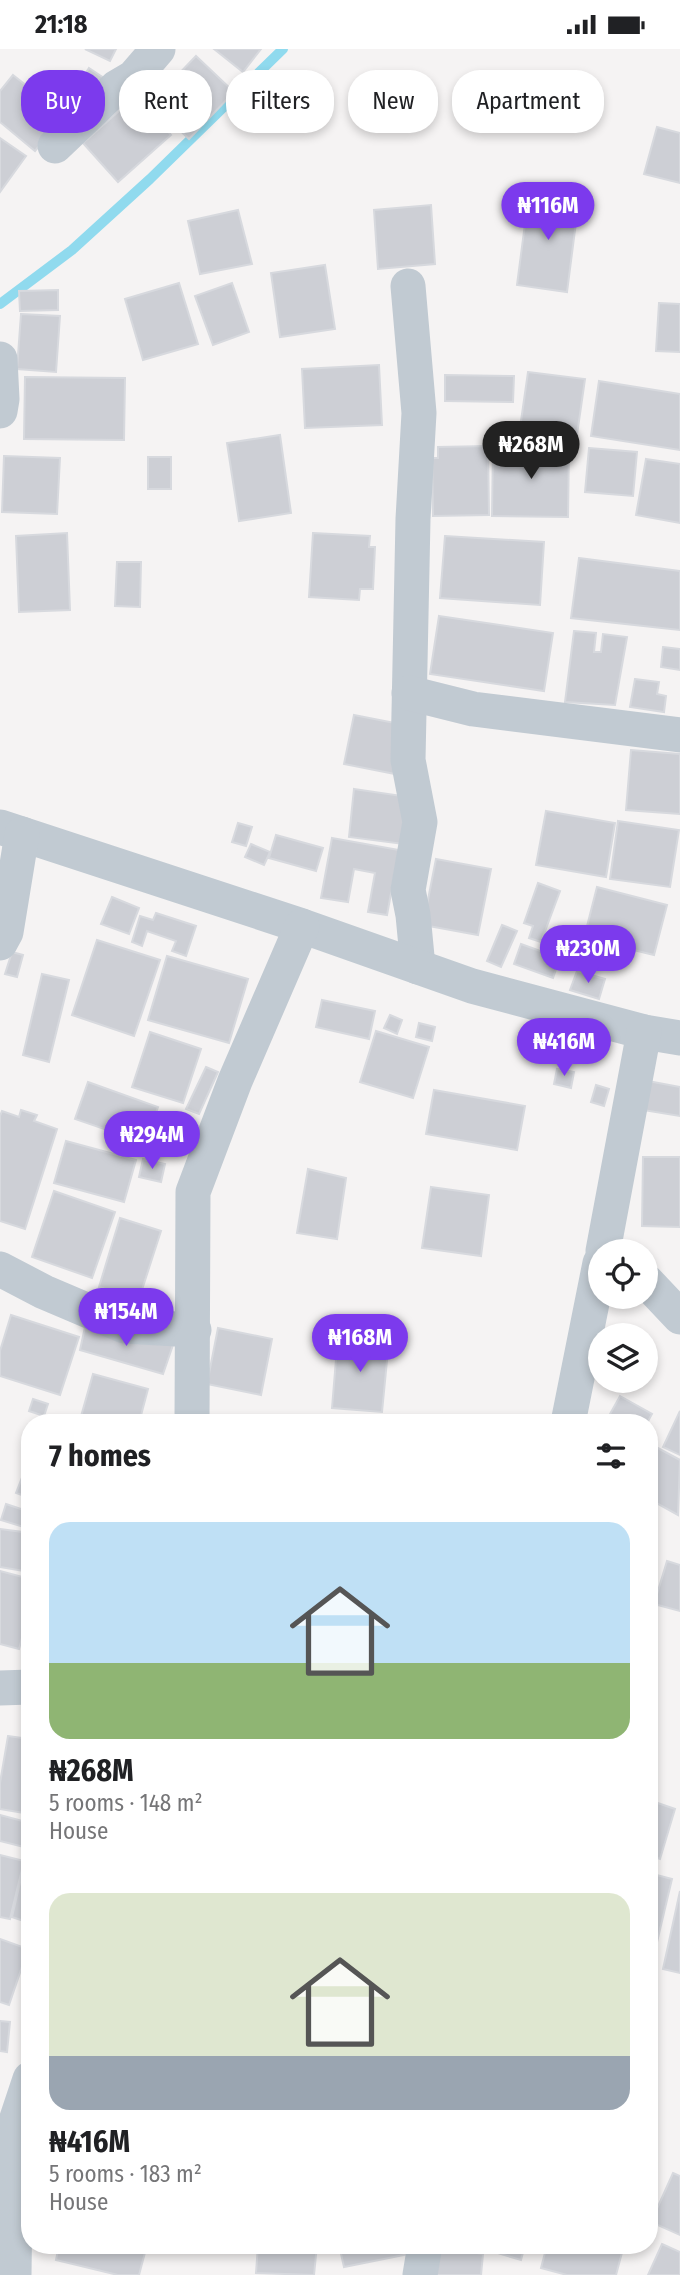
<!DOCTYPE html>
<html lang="en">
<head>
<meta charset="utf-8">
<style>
  :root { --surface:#fff; --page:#f2f2f2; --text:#202124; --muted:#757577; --accent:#7c3aed }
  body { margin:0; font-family:"Fira Sans Condensed",sans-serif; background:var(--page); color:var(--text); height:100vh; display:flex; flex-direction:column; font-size:26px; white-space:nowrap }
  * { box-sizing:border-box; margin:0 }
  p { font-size:23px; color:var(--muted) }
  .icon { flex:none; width:38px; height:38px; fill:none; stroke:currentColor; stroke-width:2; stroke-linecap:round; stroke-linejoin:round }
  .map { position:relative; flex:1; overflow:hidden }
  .drawer { position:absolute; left:21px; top:1365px; width:637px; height:840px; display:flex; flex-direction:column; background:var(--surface); border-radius:28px; box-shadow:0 4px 10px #0003 }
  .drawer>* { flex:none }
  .banner { position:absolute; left:21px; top:21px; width:639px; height:63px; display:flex; gap:14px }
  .buttons { position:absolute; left:588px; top:1190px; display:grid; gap:14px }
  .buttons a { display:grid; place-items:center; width:70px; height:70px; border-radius:50%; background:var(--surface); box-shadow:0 4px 10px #0003; font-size:35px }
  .price { position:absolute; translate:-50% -60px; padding:0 16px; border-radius:24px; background:var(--accent); color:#fff; font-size:23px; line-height:46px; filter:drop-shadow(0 2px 4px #0008) }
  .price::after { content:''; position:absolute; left:50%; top:42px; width:21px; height:16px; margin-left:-10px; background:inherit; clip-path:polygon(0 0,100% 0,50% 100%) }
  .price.on { background:#222; color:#fff }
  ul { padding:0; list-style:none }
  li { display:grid; align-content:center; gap:14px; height:371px; padding:0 28px }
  li span { display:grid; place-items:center; height:217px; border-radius:21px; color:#555 }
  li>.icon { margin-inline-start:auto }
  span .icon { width:126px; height:126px; fill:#fffc; stroke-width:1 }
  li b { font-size:30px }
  h2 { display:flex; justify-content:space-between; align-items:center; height:84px; padding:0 28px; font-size:30px }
  .chip { padding:0 24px; border-radius:28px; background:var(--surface); box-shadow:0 4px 10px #0003; font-size:24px; line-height:63px }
  .chip.on { background:var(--accent); color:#fff }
  .status { display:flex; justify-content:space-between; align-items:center; height:49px; padding:0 35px; background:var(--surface); direction:ltr }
  .status svg { height:19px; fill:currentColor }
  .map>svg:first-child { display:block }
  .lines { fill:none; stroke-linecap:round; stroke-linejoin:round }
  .stream { stroke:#90daee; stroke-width:10 }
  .building { fill:#cdcfd5; stroke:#d7d9de; stroke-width:2 }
  .minor { stroke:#c1cad2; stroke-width:35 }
</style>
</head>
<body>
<div class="status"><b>21:18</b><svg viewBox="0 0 49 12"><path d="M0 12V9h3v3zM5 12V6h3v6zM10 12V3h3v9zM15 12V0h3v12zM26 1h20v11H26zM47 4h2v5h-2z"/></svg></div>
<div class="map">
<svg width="680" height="2226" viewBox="0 0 680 2226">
  <rect width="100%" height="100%" fill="#f5f3f3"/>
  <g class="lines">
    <path class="stream" d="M 0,255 L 72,201 L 150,130 L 283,0"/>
  </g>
  <g class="building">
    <path d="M 85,0 L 116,0 L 110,12 Z"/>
    <path d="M 214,0 L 261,0 L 243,23 Z"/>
    <path d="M 196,7 L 234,43 L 189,90 L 151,54 Z"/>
    <path d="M 89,19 L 104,29 L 89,52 L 74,43 Z"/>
    <path d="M 13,26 L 64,66 L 35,102 L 0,73 L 0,42 Z"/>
    <path d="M 136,47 L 171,86 L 118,133 L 83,94 Z"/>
    <path d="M 657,78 L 680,84 L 680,134 L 644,125 Z"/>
    <path d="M 0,89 L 26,107 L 0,143 Z"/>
    <path d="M 529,144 L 579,150 L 567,243 L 517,236 Z"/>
    <path d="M 431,156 L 435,215 L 378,220 L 374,161 Z"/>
    <path d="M 238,161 L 252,215 L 200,225 L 188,172 Z"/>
    <path d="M 325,216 L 335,280 L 280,288 L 271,224 Z"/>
    <path d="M 179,234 L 198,295 L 143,311 L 125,250 Z"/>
    <path d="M 232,234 L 249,283 L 213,296 L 195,247 Z"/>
    <path d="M 58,241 L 58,261 L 20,262 L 19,242 Z"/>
    <path d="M 659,254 L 680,255 L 680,303 L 656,302 Z"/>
    <path d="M 21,265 L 60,267 L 56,323 L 17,320 Z"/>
    <path d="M 379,316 L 382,376 L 305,379 L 302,320 Z"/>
    <path d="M 528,323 L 585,330 L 577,386 L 520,379 Z"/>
    <path d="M 445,326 L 514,327 L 513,353 L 445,352 Z"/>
    <path d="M 25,328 L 125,329 L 124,391 L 24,390 Z"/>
    <path d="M 599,332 L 680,345 L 680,401 L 591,387 Z"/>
    <path d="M 280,386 L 291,464 L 239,472 L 227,394 Z"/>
    <path d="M 488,397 L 489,466 L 433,467 L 432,409 L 438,409 L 438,398 Z"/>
    <path d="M 493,397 L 569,397 L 568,468 L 492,467 Z"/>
    <path d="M 589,399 L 637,403 L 633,447 L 585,443 Z"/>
    <path d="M 4,407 L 60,409 L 57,465 L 2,463 Z"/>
    <rect x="148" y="408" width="23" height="32"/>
    <path d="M 646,410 L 680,415 L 680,474 L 636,466 Z"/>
    <path d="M 67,484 L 70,561 L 19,563 L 16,487 Z"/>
    <path d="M 313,484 L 370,487 L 369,498 L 375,498 L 373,540 L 360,540 L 359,551 L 309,548 Z"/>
    <path d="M 445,487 L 544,493 L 540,556 L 440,549 Z"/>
    <path d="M 579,509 L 680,522 L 680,581 L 571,569 Z"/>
    <path d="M 117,513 L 141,513 L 140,558 L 115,557 Z"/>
    <path d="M 439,567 L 553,584 L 544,642 L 430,625 Z"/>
    <path d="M 574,582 L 596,584 L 594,603 L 601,603 L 603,585 L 627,588 L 615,656 L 565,653 Z"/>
    <path d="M 663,598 L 680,600 L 680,621 L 661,618 Z"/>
    <path d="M 635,630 L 659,633 L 657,645 L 666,647 L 664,663 L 630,658 Z"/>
    <path d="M 354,666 L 405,676 L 395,725 L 344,715 Z"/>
    <path d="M 631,701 L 680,705 L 680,765 L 626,761 Z"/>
    <path d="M 354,740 L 409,748 L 403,795 L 349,788 Z"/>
    <path d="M 546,762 L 615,774 L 606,828 L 536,816 Z"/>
    <path d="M 618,772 L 679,781 L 670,838 L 610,830 Z"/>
    <path d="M 238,774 L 252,778 L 246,797 L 232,793 Z"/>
    <path d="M 276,786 L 323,799 L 316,822 L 269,809 Z"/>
    <path d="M 332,789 L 399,801 L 387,866 L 368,863 L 375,824 L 354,820 L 348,853 L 321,849 Z"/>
    <path d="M 251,795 L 270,803 L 264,816 L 245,808 Z"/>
    <path d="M 436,810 L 491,820 L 478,886 L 423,876 Z"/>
    <path d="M 538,834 L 560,842 L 541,893 L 529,889 L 533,877 L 524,874 Z"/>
    <path d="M 597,838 L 667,856 L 654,906 L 584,889 Z"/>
    <path d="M 112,848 L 139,859 L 129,885 L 101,875 Z"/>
    <path d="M 156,864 L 196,877 L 186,907 L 172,902 L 176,892 L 147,882 L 142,897 L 132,893 L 140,867 L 153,871 Z"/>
    <path d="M 502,876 L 517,882 L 501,918 L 487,912 Z"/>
    <path d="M 97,891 L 160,911 L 134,987 L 72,966 Z"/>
    <path d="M 521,895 L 560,909 L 553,929 L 514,915 Z"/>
    <path d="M 12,903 L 23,906 L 17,928 L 5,925 Z"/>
    <path d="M 167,907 L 248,930 L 229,994 L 148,971 Z"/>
    <path d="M 577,922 L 605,930 L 599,950 L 570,941 Z"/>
    <path d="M 42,925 L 69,931 L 49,1013 L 23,1006 Z"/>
    <path d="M 322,951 L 375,962 L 369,990 L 316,978 Z"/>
    <path d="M 390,966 L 402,971 L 397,985 L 384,979 Z"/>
    <path d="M 419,974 L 435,978 L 432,992 L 416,988 Z"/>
    <path d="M 376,982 L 429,998 L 413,1049 L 360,1033 Z"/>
    <path d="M 150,983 L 201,1000 L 183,1054 L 132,1038 Z"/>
    <path d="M 206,1018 L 218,1023 L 199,1065 L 186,1060 Z"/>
    <path d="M 557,1020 L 574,1023 L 571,1039 L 554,1035 Z"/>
    <path d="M 648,1032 L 680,1038 L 680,1067 L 643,1061 Z"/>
    <path d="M 88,1033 L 158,1058 L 145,1094 L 75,1070 Z"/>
    <path d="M 596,1036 L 609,1040 L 604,1057 L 591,1053 Z"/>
    <path d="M 434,1041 L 525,1057 L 517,1101 L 426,1085 Z"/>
    <path d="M 21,1061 L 37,1066 L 34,1072 L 57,1080 L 25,1180 L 0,1172 L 0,1067 L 2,1062 L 19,1068 Z"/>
    <path d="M 66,1092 L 136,1111 L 124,1153 L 54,1134 Z"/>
    <path d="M 643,1108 L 680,1108 L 680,1178 L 642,1177 Z"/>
    <path d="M 143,1110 L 165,1115 L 161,1133 L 139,1128 Z"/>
    <path d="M 308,1120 L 346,1129 L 337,1190 L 297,1184 Z"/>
    <path d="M 431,1138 L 489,1146 L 481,1207 L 422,1199 Z"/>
    <path d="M 54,1142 L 115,1163 L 92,1229 L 32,1208 Z"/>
    <path d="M 120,1169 L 161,1182 L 139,1250 L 99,1238 Z"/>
    <path d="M 11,1266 L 79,1288 L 60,1346 L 0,1327 L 0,1302 Z"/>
    <path d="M 86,1273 L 173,1296 L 163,1325 L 80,1301 Z"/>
    <path d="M 218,1279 L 272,1290 L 261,1346 L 207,1335 Z"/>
    <path d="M 338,1286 L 389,1291 L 382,1363 L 332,1359 Z"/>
    <path d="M 93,1325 L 148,1340 L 139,1374 L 88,1374 L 80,1371 Z"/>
    <path d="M 620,1347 L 652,1365 L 647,1374 L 605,1374 Z"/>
    <path d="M 33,1350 L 48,1355 L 44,1367 L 29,1362 Z"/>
    <path d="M 680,1362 L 680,1406 L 663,1398 Z"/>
    <path d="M 656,1398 L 680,1411 L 678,1466 L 649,1450 L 649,1410 Z"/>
    <path d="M 30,1408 L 30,1449 L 16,1444 Z"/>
    <path d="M 6,1455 L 30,1463 L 30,1480 L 1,1471 Z"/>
    <path d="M 0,1480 L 30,1484 L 30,1523 L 0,1518 Z"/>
    <path d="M 667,1512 L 680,1516 L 680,1562 L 654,1555 Z"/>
    <path d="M 0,1522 L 30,1530 L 30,1560 L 19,1600 L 0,1595 Z"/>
    <path d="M 8,1687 L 30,1690 L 30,1765 L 0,1760 L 0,1734 Z"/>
    <path d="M 649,1751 L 675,1760 L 660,1810 L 649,1806 Z"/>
    <path d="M 0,1766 L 30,1774 L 30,1874 L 12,1868 L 28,1799 L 0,1792 Z"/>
    <path d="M 0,1806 L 24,1812 L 10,1870 L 0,1868 Z"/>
    <path d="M 649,1824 L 672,1830 L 649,1927 Z"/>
    <path d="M 680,1842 L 680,1924 L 663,1920 Z"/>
    <path d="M 0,1890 L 28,1900 L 9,1956 L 0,1953 Z"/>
    <path d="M 0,1972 L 10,1973 L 7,2003 L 0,2002 Z"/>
    <path d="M 673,2124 L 680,2127 L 680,2186 L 651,2173 Z"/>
    <path d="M 662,2195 L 680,2203 L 680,2226 L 648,2226 Z"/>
    <path d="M 59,2196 L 147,2196 L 139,2226 L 118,2226 L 56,2211 Z"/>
    <path d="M 258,2196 L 317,2196 L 314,2226 L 256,2224 Z"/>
    <path d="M 339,2196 L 407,2196 L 409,2205 L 344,2218 Z"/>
    <path d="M 471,2196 L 525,2196 L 521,2211 Z"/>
    <path d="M 547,2196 L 624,2196 L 616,2226 L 567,2226 L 541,2219 Z"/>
    <path d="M 436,2197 L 483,2205 L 481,2226 L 433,2226 Z"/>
  </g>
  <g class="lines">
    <g class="minor">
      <path d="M 55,97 L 117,38 L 134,28 L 158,0"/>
      <path d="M 408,237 L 419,364 L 413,470 L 408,711 L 420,773 L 408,841 L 413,866 L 418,918"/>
      <path d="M 0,310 L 2,350 L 0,362"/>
      <path d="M 409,644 L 473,660 L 680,686"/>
      <path d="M 0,778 L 302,877 L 472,937 L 644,983 L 680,989"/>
      <path d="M 0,894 L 6,883 L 22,785"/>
      <path d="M 603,1202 L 644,983"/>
      <path d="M 0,1220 L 44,1243 L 124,1277 L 194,1281"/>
      <path d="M 646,1232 L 680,1268"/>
      <path d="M 192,1374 L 193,1143 L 235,1032 L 302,877"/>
      <path d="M 568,1374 L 600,1214"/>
      <path d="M 0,1639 L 30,1638"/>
      <path d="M 14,2226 L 16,2072 L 30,2030"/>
      <path d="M 420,2226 L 425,2196"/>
    </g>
  </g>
</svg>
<div class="buttons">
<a><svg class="icon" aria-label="locate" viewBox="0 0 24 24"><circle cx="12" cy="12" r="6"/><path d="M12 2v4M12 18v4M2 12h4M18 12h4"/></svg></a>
<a><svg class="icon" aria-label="layers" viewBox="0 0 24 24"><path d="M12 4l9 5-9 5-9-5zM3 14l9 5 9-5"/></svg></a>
</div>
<b class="price" style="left:548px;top:193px">₦116M</b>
<b class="price on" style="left:531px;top:432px">₦268M</b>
<b class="price" style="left:588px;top:936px">₦230M</b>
<b class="price" style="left:564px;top:1029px">₦416M</b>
<b class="price" style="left:152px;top:1122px">₦294M</b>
<b class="price" style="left:126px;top:1299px">₦154M</b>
<b class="price" style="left:360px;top:1325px">₦168M</b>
<div class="banner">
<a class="chip on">Buy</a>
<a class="chip">Rent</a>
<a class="chip">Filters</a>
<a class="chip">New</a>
<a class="chip">Apartment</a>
</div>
<section class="drawer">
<h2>7 homes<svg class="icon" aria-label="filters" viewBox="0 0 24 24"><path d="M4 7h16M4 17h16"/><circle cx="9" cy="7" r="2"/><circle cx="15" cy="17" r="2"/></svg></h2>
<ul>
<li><span style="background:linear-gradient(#bfe0f5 65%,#8fb573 0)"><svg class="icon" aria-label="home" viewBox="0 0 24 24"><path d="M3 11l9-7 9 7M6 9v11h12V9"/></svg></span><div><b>₦268M</b><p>5 rooms · 148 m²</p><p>House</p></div></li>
<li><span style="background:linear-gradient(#dfe7d0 75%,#9aa5b1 0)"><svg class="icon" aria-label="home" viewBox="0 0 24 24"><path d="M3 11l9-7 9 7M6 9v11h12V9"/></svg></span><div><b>₦416M</b><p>5 rooms · 183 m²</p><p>House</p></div></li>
</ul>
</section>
</div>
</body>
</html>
